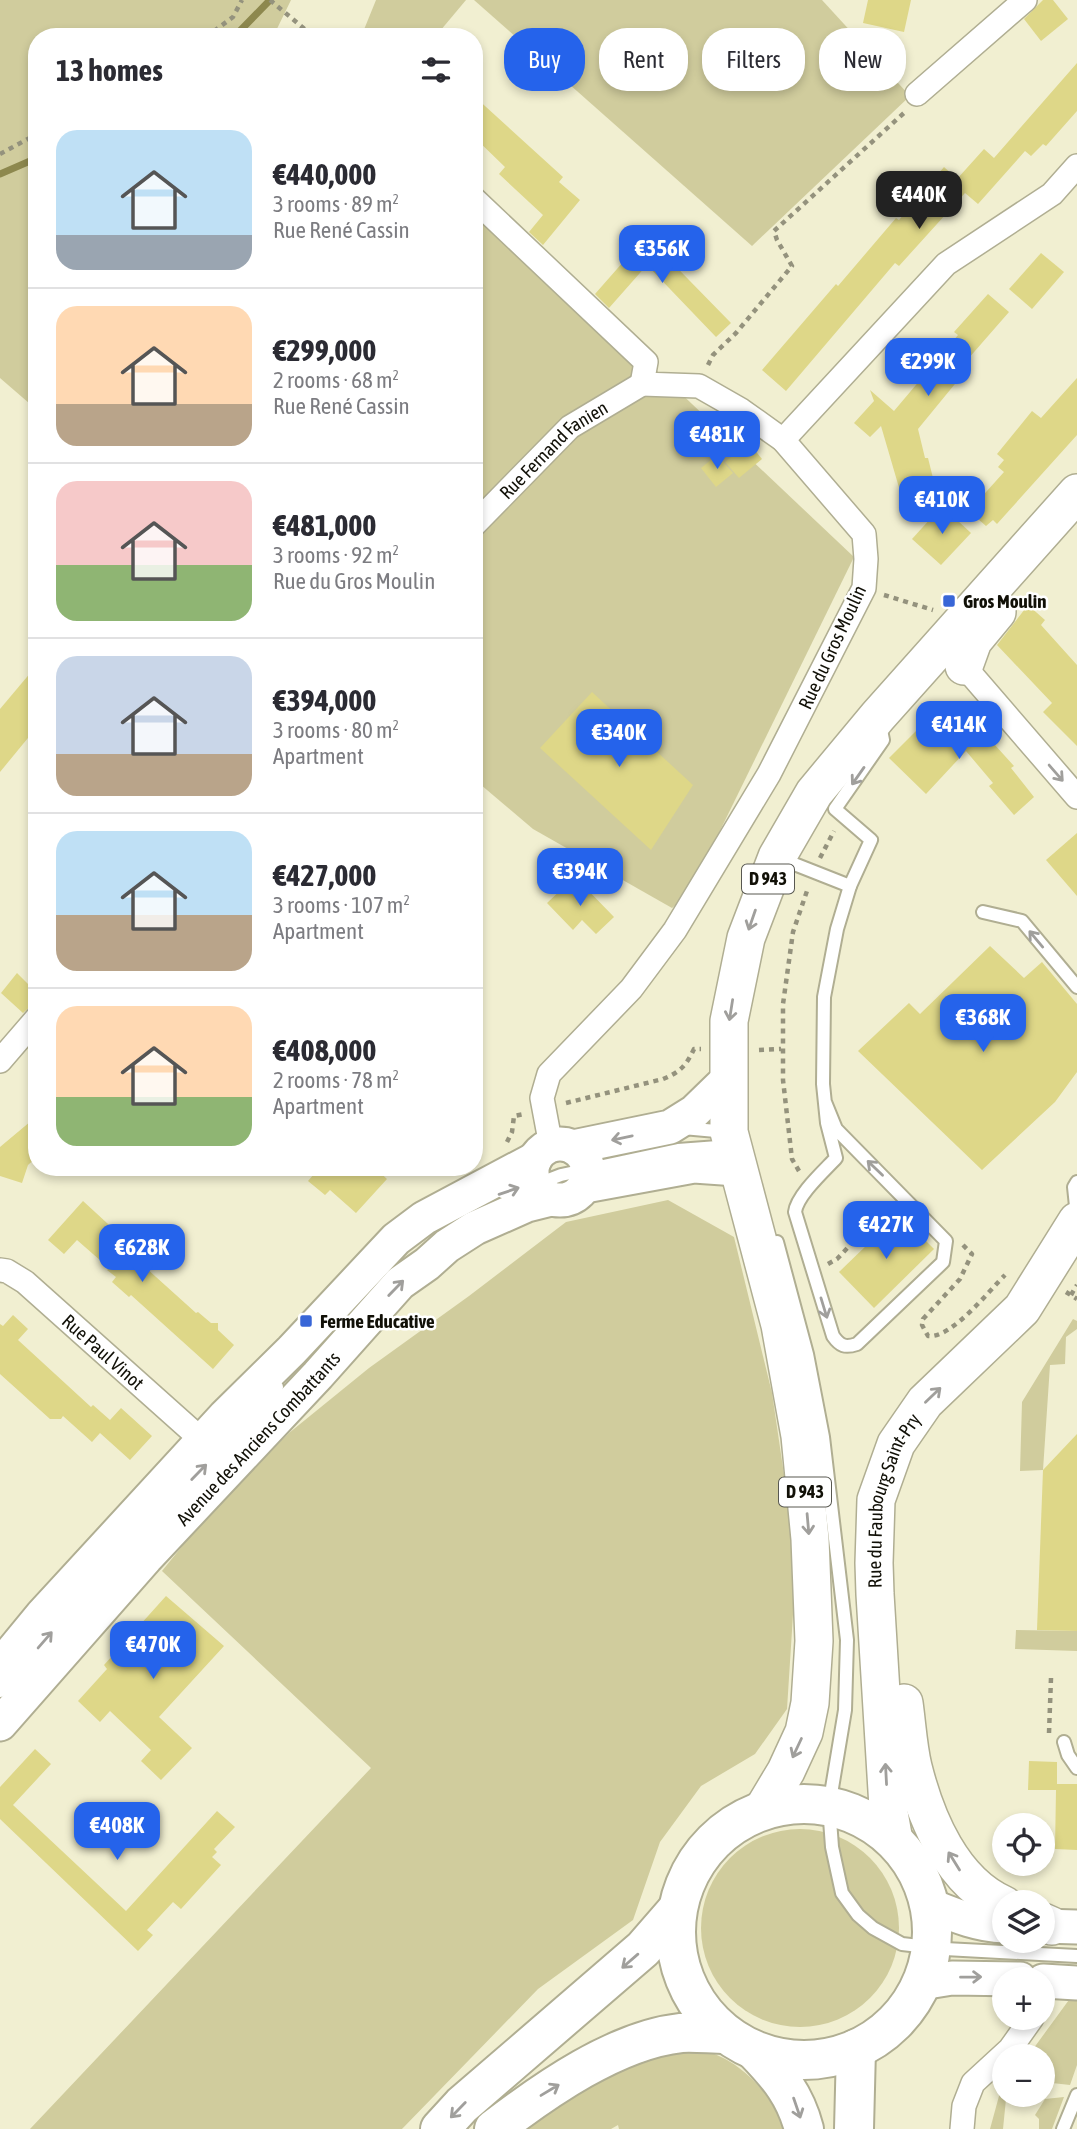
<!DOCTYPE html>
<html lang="en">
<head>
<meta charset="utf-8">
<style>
  :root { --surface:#fff; --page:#f7f7f7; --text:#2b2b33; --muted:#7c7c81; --line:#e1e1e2; --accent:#2563eb }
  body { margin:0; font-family:"Asap Condensed",sans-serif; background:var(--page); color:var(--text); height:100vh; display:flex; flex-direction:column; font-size:26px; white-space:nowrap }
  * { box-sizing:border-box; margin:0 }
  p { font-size:23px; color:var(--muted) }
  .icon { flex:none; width:38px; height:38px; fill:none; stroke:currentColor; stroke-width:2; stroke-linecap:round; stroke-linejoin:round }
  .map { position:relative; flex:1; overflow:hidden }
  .details { position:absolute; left:28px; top:28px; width:455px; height:1148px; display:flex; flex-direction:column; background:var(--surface); border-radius:28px; box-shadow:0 4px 10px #0003 }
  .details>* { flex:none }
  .guide { position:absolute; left:504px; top:28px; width:467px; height:63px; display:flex; gap:14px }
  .controls { position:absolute; left:992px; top:1813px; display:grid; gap:14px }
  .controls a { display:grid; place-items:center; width:63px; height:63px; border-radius:50%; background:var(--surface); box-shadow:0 4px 10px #0003; font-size:35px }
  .price { position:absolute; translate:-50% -60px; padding:0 16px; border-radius:14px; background:var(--accent); color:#fff; font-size:23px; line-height:46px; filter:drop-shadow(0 2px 4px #0008) }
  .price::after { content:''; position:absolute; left:50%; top:42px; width:21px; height:16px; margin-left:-10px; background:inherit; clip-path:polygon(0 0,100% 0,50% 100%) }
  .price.current { background:#222; color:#fff }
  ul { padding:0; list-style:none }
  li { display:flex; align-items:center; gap:21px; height:175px; padding:0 28px }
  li+li { border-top:2px solid var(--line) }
  li span { display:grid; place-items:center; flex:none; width:196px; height:140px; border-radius:21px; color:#555 }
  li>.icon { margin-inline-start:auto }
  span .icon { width:84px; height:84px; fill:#fffc; stroke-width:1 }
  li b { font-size:30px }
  h2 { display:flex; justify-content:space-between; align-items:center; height:84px; padding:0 28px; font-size:30px }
  .chip { padding:0 24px; border-radius:28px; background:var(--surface); box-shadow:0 4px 10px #0003; font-size:24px; line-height:63px }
  .chip.current { background:var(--accent); color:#fff }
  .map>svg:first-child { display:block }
  .green { fill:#d0cc9d }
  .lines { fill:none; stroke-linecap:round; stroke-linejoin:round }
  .stream { stroke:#8d884e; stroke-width:7 }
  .building { fill:#ded788 }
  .lane-casing { stroke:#b0ae92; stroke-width:16 }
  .street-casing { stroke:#b0ae92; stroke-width:26 }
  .secondary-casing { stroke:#b0ae92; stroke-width:37 }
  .primary-casing { stroke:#b0ae92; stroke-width:40 }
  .highway-casing { stroke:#b0ae92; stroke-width:42 }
  .path { stroke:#94927d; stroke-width:4.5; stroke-dasharray:5 5; stroke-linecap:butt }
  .lane { stroke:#fff; stroke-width:12 }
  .street { stroke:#fff; stroke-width:23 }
  .secondary { stroke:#fff; stroke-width:33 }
  .primary { stroke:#fff; stroke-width:37 }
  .highway { stroke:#fff; stroke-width:38 }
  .oneway { stroke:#a09f9c }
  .poi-dot { fill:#3866d7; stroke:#fff; stroke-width:2.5 }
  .labels { text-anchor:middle; stroke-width:5; stroke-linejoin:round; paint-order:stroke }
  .shield { fill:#fff; stroke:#585851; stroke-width:2 }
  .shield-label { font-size:18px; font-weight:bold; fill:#111007 }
  .street-label { font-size:19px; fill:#111007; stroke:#fff }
  .poi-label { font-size:19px; font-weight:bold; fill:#111007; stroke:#fff; text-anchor:start }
</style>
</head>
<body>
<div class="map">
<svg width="1077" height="2129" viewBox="0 0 1077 2129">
  <rect width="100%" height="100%" fill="#f1efd1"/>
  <g class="green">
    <path d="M 0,0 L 291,0 L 273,37 L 37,37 L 37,410 L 0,378 Z"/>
    <path d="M 376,0 L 466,0 L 435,37 L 361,37 Z"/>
    <path d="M 474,0 L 822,0 L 910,96 L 752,246 Z"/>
    <path d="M 474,198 L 854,557 L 689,894 L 672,908 L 533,829 L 474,779 Z"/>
    <path d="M 668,1200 L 734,1237 L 772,1393 L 792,1529 L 794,1599 L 787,1709 L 755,1754 L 701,1786 L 660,1842 L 633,1920 L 538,1989 L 402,2129 L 30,2129 L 371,1768 L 162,1571 L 205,1518 L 289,1433 L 369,1368 L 469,1296 L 566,1222 Z"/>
    <path d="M 1073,1319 L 1077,1321 L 1077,1329 L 1066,1337 L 1065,1364 L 1050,1365 L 1043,1470 L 1020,1471 L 1022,1402 Z"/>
    <path d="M 1016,1630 L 1077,1631 L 1077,1651 L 1015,1649 Z"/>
    <circle cx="800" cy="1928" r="99"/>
    <path d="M 1074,1993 L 1077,1993 L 1077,2065 L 1070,2085 L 1043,2082 L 1043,2056 L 1028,2056 Z"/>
    <path d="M 658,2052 C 673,2052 694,2048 708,2052 C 741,2061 775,2097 783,2129 L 619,2129 L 618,2125 L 611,2129 L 516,2129 L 634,2059 Z"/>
    <path d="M 1004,2088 L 1004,2095 L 1026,2095 L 1021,2102 L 1006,2099 L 1003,2129 L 990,2129 L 999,2096 Z"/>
    <path d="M 1064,2097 L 1052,2129 L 1039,2129 L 1039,2119 L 1035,2115 L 1045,2099 Z"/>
  </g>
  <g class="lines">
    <g class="stream">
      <path d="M 234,37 L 270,0"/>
      <path d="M 0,174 L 37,158"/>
    </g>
  </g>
  <g class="building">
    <path d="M 868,0 L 911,0 L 904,32 L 863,23 Z"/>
    <path d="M 1043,0 L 1053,0 L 1068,19 L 1041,41 L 1024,19 Z"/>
    <path d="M 1077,63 L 1077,111 L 1046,146 L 1043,144 L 1031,156 L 1025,151 L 978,204 L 965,193 L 899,266 L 895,263 L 786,391 L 762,370 L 836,284 L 838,286 L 896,218 L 899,220 L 944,167 L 968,189 L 957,179 L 984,149 L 994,158 Z"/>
    <path d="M 474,96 L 563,177 L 559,182 L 580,200 L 543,245 L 529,232 L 543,215 L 499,174 L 505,167 L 474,137 Z"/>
    <path d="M 646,236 L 731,323 L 716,337 L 647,265 L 609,308 L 595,294 Z"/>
    <path d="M 1041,253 L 1064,272 L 1032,309 L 1009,289 Z"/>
    <path d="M 988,294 L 1009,312 L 954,375 L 959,379 L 918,429 L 925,458 L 928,458 L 934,482 L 900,491 L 881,426 L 870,437 L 854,423 L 874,401 L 870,390 L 894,411 L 958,335 L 954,332 Z"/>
    <path d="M 1077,378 L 1077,435 L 997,524 L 993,520 L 986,526 L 969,511 L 1004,472 L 998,467 L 1004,460 L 997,454 L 1032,411 L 1041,418 Z"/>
    <path d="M 749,443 L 762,459 L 739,478 L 725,462 Z"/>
    <path d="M 717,455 L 733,473 L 716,487 L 701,468 Z"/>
    <path d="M 942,506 L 971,533 L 941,565 L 912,539 Z"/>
    <path d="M 1028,605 L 1045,620 L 1041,625 L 1077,665 L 1077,746 L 1043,712 L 1052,703 L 997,645 Z"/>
    <path d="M 37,665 L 37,727 L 0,772 L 0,709 Z"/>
    <path d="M 592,692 L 693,785 L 651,850 L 540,748 Z"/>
    <path d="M 932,715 L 952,734 L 959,728 L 965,733 L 975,723 L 1014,766 L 1011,768 L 1034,797 L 1014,815 L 989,786 L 993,783 L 966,751 L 926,794 L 889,758 Z"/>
    <path d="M 1077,833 L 1077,896 L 1046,860 Z"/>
    <path d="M 579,881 L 614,917 L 596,934 L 582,920 L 573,930 L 547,903 L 565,886 L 568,890 Z"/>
    <path d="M 990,946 L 1024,978 L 1042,962 L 1077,1004 L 1077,1072 L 1055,1102 L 982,1170 L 858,1051 L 909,1003 L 920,1014 Z"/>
    <path d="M 17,973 L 37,993 L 37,1004 L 32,1005 L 23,1013 L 1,993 Z"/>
    <path d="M 37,1116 L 37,1157 L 28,1165 L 22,1183 L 0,1176 L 0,1147 Z"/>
    <path d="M 320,1167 L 374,1167 L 387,1179 L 356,1213 L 330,1190 L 325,1195 L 308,1181 Z"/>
    <path d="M 83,1201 L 120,1235 L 115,1240 L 196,1313 L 198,1312 L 211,1323 L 218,1323 L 218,1330 L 234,1345 L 213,1369 L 131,1295 L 129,1297 L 112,1282 L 116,1277 L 107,1270 L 109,1268 L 77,1240 L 64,1254 L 48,1240 Z"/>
    <path d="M 899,1214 L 934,1249 L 874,1308 L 839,1272 Z"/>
    <path d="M 13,1315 L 28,1329 L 18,1340 L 91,1407 L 93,1405 L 110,1420 L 121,1408 L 152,1436 L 130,1460 L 100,1433 L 92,1442 L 63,1416 L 61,1419 L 50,1419 L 0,1374 L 0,1324 L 3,1326 Z"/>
    <path d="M 1077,1434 L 1077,1631 L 1037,1630 L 1043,1470 Z"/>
    <path d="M 166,1596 L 224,1646 L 159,1717 L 192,1748 L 161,1780 L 141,1761 L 151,1750 L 110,1711 L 100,1722 L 78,1701 L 107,1669 L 104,1665 Z"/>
    <path d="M 35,1749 L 51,1764 L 13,1805 L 126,1911 L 217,1811 L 235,1827 L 214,1849 L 217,1852 L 212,1857 L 221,1865 L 181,1909 L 173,1902 L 147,1930 L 153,1935 L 138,1951 L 0,1819 L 0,1787 Z"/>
    <path d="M 1029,1761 L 1057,1762 L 1057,1784 L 1077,1784 L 1077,1850 L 1055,1849 L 1056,1790 L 1028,1790 Z"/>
  </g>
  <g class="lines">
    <defs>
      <g id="lane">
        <path d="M 779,858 L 850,886"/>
        <path d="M 983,912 L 1022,921 L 1077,987"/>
        <path d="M 825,1102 L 836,1129 L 946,1241 L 943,1262 L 857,1344 C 845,1348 840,1346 833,1336 L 795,1212 C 797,1195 825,1170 836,1158 L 827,1123 L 823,1084 L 824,997 L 837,929 L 850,886 L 871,840 L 835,809 L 883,740 L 880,725"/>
        <path d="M 683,1128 L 727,1132"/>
        <path d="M 1077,1182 L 1074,1187 L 1077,1216"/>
        <path d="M 503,1192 L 514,1188 L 535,1185 L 561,1175 L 678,1150 L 731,1146"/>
        <path d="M 777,1242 L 807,1354 L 823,1437 L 847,1640 L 845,1710 L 829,1806 L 832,1847 L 842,1893 L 858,1915 L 873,1928 L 902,1944 L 945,1949 L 1077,1956"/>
        <path d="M 0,1691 L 120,1555 L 277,1387"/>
        <path d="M 1064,1742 L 1068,1755 L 1077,1768"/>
        <path d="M 1063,2129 L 1077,2095"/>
      </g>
      <g id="street">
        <path d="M 917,94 L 1025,0"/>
        <path d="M 474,199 L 646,362 L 642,384 L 699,386 L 741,410 L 783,440 L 864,534 L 866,559 L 864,588 L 769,774 L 675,930 L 631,989 L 549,1074 L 542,1098 L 551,1146"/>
        <path d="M 783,440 L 946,264 L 1052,194 L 1077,166"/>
        <path id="s1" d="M 474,525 L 570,427 L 642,384"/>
        <path d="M 964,666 L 1077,797"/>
        <path d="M 0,1061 L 37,1018"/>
        <path id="s2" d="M 0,1270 L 7,1271 L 25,1282 L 203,1441"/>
        <path d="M 962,2129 L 964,2106 L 973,2083 L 1010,2049 L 1032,2018"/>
      </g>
      <g id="secondary">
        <circle cx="560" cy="1172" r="28"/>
        <path d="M 573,1147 L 670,1127 L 694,1112 L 728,1079"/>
        <path d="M 585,1186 L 694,1166 L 737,1169"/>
        <path d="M 0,1666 L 42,1615 L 225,1416 L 292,1350 L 396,1239 L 424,1218 L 535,1159"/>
        <path id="s3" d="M 0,1724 L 146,1558 L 318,1375 L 400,1283 L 427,1264 L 447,1246 L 475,1228 L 527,1205 L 551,1199"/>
        <path d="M 929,1905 C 954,1915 977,1925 1004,1926"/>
        <path d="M 1043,1926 L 1077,1927"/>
        <path d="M 1043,1981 L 1077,1983"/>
        <path d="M 921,1983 L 952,1978 L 1020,1979"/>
      </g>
      <g id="primary">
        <path d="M 964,666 L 973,641 L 997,612"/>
        <path d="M 904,1703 C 907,1724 908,1746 913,1767 C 926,1819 952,1882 1004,1905"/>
        <path d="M 762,1811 L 786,1771 L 804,1732 L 810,1703 L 814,1641 L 810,1539 L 800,1436 L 780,1325 L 729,1132 L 729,1021 L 746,938 L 777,857 L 814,793 L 878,716 L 1077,493"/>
        <path id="s4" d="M 894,1841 L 888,1807 L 875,1594 L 874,1563 L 876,1500 L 896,1444 L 925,1402 L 1022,1309 L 1077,1221"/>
        <path d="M 1043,1922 L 1052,1926"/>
      </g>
      <g id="highway">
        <circle cx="804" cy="1932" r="128"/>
        <path d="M 755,2051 C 779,2076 795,2095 804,2129"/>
        <path d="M 440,2129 L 462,2105 L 643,1949 L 676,1911"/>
        <path d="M 494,2129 C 545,2090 616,2040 681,2033 C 695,2032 711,2034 725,2034"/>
        <path d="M 854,2129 L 856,2049"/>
      </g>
    </defs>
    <use href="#lane" class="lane-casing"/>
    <use href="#street" class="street-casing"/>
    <use href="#secondary" class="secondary-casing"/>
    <use href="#primary" class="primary-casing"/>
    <use href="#highway" class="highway-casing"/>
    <g class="path">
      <path d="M 270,0 L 314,37"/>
      <path d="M 206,37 L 233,17 L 242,0"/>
      <path d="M 0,154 L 37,134"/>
      <path d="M 708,365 L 713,355 L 736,333 L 792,266 L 777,240 L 774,231 L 905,112"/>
      <path d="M 884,595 L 933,610"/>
      <path d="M 820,858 L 834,831"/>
      <path d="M 759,1050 L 781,1049"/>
      <path d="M 566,1103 L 663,1079 C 680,1072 686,1066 694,1049 L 701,1049"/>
      <path d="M 507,1142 L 512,1132 L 514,1116 L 524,1114"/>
      <path d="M 799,1171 L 792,1159 L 783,1080 L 783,1004 L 793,932 L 808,888"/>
      <path d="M 963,1245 L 972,1254 L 960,1279 L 923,1319 L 922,1325 L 928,1336 C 951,1339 989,1291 1005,1275"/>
      <path d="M 828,1264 L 837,1259 L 889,1204"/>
      <path d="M 1066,1292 L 1077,1299"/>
      <path d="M 1071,1295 L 1077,1285"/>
      <path d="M 1049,1733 L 1051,1678"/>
    </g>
    <use href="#lane" class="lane"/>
    <use href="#street" class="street"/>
    <use href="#secondary" class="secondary"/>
    <use href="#primary" class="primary"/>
    <use href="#highway" class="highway"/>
  </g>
  <defs><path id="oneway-shaft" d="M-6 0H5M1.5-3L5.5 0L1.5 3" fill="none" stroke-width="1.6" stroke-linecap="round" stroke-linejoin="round" transform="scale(1.75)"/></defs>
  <g class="oneway">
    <use href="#oneway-shaft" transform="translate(1056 773) rotate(49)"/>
    <use href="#oneway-shaft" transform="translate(858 776) rotate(125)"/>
    <use href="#oneway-shaft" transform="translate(752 920) rotate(109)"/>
    <use href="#oneway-shaft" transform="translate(1036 939) rotate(-130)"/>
    <use href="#oneway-shaft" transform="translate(731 1010) rotate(99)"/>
    <use href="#oneway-shaft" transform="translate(622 1138) rotate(168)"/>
    <use href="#oneway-shaft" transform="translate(875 1168) rotate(-136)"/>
    <use href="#oneway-shaft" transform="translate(509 1191) rotate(-19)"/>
    <use href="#oneway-shaft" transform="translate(396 1288) rotate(-46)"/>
    <use href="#oneway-shaft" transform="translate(824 1308) rotate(73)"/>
    <use href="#oneway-shaft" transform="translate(933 1395) rotate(-44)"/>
    <use href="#oneway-shaft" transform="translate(199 1472) rotate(-46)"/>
    <use href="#oneway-shaft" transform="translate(808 1524) rotate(85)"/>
    <use href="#oneway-shaft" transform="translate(45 1640) rotate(-49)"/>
    <use href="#oneway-shaft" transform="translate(797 1748) rotate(115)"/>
    <use href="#oneway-shaft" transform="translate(886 1774) rotate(-93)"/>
    <use href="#oneway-shaft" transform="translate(954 1861) rotate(-122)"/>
    <use href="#oneway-shaft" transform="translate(630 1961) rotate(139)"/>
    <use href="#oneway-shaft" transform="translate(971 1977) rotate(-1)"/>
    <use href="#oneway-shaft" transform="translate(550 2090) rotate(-31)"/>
    <use href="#oneway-shaft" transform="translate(797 2108) rotate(71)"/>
    <use href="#oneway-shaft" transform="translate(458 2110) rotate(134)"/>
  </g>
  <g class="poi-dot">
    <rect x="942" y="594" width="14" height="14" rx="3.5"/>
    <rect x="299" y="1314" width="14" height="14" rx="3.5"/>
  </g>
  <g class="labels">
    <g class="shield">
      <rect x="742" y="864.5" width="52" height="29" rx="5"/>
      <rect x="779" y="1477.5" width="52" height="29" rx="5"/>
    </g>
    <g class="shield-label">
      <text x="768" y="885">D 943</text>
      <text x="805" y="1498">D 943</text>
    </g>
    <g class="street-label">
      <text dy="7" stroke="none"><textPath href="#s1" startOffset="110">Rue Fernand Fanien</textPath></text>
      <text transform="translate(832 647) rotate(-65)" y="7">Rue du Gros Moulin</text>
      <text dy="7" stroke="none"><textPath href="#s2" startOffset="133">Rue Paul Vinot</textPath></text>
      <text dy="7" stroke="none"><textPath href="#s3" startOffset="385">Avenue des Anciens Combattants</textPath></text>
      <text dy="7" stroke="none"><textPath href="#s4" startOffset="345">Rue du Faubourg Saint-Pry</textPath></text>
    </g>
    <g class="poi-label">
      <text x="963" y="608">Gros Moulin</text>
      <text x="320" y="1328">Ferme Educative</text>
    </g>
  </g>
</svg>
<div class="controls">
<a><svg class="icon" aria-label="locate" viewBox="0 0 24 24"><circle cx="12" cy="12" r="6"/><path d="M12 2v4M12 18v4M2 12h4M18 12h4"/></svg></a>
<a><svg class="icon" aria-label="layers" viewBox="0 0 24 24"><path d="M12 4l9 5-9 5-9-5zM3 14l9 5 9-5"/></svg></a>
<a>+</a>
<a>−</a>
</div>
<b class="price current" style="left:919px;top:231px">€440K</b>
<b class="price" style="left:662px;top:285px">€356K</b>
<b class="price" style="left:928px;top:398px">€299K</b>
<b class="price" style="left:717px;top:471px">€481K</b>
<b class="price" style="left:942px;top:536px">€410K</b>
<b class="price" style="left:959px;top:761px">€414K</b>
<b class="price" style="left:619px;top:769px">€340K</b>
<b class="price" style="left:580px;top:908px">€394K</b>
<b class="price" style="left:983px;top:1054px">€368K</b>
<b class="price" style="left:886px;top:1261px">€427K</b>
<b class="price" style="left:142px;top:1284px">€628K</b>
<b class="price" style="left:153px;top:1681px">€470K</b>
<b class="price" style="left:117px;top:1862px">€408K</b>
<div class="guide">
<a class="chip current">Buy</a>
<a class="chip">Rent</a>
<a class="chip">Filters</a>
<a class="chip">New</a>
</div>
<section class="details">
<h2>13 homes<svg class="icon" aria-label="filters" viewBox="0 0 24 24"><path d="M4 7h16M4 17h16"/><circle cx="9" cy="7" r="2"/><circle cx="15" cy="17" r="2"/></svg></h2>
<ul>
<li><span style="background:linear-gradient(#bfe0f5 75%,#9aa5b1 0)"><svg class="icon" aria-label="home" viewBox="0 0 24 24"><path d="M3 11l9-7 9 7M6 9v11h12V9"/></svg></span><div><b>€440,000</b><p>3 rooms · 89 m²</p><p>Rue René Cassin</p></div></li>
<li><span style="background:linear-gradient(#ffd9b3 70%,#b9a48a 0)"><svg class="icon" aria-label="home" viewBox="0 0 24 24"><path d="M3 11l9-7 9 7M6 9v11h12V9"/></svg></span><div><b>€299,000</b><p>2 rooms · 68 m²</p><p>Rue René Cassin</p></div></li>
<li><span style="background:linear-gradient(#f6c9c9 60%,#8fb573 0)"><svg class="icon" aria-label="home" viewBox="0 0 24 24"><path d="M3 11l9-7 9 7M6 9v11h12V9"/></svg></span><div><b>€481,000</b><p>3 rooms · 92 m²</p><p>Rue du Gros Moulin</p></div></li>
<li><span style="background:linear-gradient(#c9d6e8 70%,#b9a48a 0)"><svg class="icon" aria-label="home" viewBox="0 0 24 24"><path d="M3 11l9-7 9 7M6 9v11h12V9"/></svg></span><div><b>€394,000</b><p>3 rooms · 80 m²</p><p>Apartment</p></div></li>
<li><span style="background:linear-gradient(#bfe0f5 60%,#b9a48a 0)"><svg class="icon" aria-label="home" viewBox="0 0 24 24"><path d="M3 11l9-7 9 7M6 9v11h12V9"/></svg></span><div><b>€427,000</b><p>3 rooms · 107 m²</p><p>Apartment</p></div></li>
<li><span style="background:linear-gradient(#ffd9b3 65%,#8fb573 0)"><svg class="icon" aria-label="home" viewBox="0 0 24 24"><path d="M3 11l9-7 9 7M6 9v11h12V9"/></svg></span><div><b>€408,000</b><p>2 rooms · 78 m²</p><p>Apartment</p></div></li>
</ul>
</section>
</div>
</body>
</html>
